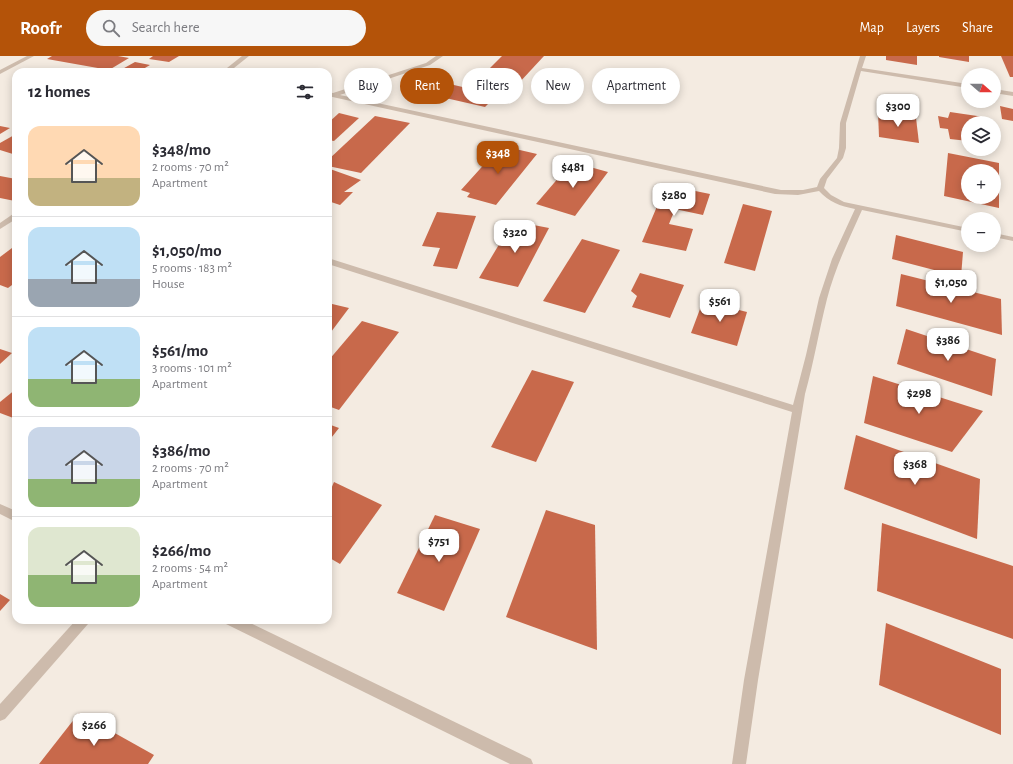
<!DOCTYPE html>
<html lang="en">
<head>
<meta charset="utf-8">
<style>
  :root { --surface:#fff; --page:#f7f7f7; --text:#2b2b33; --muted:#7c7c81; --line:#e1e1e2; --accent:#b45309 }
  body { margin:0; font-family:"Alegreya Sans",sans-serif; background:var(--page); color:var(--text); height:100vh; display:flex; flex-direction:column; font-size:15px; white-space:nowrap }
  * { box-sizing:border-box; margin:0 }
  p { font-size:13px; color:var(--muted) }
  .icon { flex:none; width:22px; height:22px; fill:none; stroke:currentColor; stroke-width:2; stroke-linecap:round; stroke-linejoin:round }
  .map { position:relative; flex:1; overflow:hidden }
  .side { position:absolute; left:12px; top:12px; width:320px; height:556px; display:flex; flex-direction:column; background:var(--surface); border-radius:12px; box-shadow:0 2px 10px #0003 }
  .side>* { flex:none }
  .top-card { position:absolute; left:344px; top:12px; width:380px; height:36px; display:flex; gap:8px }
  .needle { width:26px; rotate:110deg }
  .controls { position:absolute; left:961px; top:12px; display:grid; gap:8px }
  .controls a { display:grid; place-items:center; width:40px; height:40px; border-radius:50%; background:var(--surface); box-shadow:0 2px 10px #0003; font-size:20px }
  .price { position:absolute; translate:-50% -34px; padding:0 9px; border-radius:8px; background:#fff; color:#222; font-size:13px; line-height:26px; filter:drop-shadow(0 1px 2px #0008) }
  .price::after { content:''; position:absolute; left:50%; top:24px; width:12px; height:9px; margin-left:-6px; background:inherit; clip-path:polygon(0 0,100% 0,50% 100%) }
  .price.selected { background:var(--accent); color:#fff }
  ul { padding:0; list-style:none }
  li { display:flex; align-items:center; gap:12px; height:100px; padding:0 16px }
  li+li { border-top:1px solid var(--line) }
  li span { display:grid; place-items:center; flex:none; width:112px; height:80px; border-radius:12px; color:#555 }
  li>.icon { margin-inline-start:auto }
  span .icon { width:48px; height:48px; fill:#fffc; stroke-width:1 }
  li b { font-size:17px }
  h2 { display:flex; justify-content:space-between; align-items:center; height:48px; padding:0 16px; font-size:17px }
  .pill { padding:0 14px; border-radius:18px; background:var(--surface); box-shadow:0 2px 10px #0003; font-size:14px; line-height:36px }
  .pill.selected { background:var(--accent); color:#fff }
  header { display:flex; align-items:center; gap:24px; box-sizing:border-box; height:56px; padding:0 20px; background:var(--accent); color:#fff }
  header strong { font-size:19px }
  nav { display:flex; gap:22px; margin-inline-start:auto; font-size:14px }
  .search { width:280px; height:36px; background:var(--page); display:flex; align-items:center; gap:10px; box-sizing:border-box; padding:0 14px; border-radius:22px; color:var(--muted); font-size:15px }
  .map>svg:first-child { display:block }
  .building { fill:#c8694b; fill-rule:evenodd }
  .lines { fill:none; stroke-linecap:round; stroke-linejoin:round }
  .street { fill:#cdbbac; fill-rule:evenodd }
</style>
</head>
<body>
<header>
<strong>Roofr</strong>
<div class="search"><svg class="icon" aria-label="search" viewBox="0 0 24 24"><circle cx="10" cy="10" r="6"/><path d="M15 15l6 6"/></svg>Search here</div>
<nav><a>Map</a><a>Layers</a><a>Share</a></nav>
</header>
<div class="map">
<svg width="1013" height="708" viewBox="0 0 1013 708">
  <rect width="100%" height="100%" fill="#f4ebe1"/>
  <g class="building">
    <path d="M 52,0 L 118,0 L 129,2 L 109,14 L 47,3 Z"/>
    <path d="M 153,0 L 179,0 L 169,6 L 149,3 Z"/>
    <path d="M 502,0 L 544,0 L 518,28 L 481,21 Z"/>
    <path d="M 886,0 L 917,0 L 917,9 L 886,4 Z"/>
    <path d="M 939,0 L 969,0 L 969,6 L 939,1 Z"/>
    <path d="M 1001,0 L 1013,0 L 1013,21 L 1010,21 Z"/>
    <path d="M 135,6 L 150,9 L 138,16 L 117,16 Z"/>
    <path d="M 35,12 L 53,15 L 52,16 L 27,16 Z"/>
    <path d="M 152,12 L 157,14 L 162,12 L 172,14 L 169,16 L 146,16 Z"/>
    <path d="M 441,26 L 497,39 L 485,51 L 428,38 Z"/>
    <path d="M 1000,50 L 1013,53 L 1013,65 L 1002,63 Z"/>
    <path d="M 878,56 L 916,62 L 919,87 L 879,81 Z"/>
    <path d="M 950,56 L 984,61 L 986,67 L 968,67 L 968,85 L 950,83 L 948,73 L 940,72 L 938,60 L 948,62 Z"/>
    <path d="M 339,57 L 359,62 L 334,85 L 328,84 L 328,67 Z"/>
    <path d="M 375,60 L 410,67 L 361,117 L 328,110 L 328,104 Z"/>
    <path d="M 0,70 L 10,72 L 0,78 Z"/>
    <path d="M 16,78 L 16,99 L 0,94 L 0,87 Z"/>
    <path d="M 507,91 L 537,98 L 496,149 L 467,141 L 470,137 L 461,134 L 498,93 L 504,95 Z"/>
    <path d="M 948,97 L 999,107 L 999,152 L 944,140 ZM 968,115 L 994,115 L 994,141 L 968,141 Z"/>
    <path d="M 572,106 L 608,116 L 575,160 L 536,148 Z"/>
    <path d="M 330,113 L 361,124 L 344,136 L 353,136 L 340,149 L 328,145 L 328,114 Z"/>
    <path d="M 0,120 L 16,123 L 15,145 L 0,142 Z"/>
    <path d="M 666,129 L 710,138 L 703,159 L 675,153 L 669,168 L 693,173 L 686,195 L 642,186 Z"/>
    <path d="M 743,148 L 772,155 L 755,215 L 724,207 Z"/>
    <path d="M 437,156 L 476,160 L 457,213 L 433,210 L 440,192 L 422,190 Z"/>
    <path d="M 513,165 L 549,172 L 518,231 L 479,222 Z"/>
    <path d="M 896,179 L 963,196 L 961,221 L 892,203 Z"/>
    <path d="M 582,183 L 620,194 L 585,257 L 543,245 Z"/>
    <path d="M 16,189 L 16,226 L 8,232 L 0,229 L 0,201 Z"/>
    <path d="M 640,217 L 684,229 L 670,262 L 632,251 L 637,240 L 631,235 Z"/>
    <path d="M 901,218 L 1001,243 L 1002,279 L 896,250 Z"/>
    <path d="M 703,245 L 747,256 L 737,290 L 691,277 Z"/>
    <path d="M 328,247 L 349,252 L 328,280 Z"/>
    <path d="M 362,265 L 399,276 L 339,354 L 328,350 L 328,305 Z"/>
    <path d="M 906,273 L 996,303 L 992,340 L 897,308 Z"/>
    <path d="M 0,293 L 12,297 L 0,308 Z"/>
    <path d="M 532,314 L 574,326 L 536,406 L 491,391 Z"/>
    <path d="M 873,320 L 983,355 L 952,396 L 864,367 Z"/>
    <path d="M 16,333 L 16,363 L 0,357 L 0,346 Z"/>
    <path d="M 328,368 L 339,372 L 328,386 Z"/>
    <path d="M 856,379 L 980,423 L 977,483 L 844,433 Z"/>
    <path d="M 334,426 L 382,449 L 340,508 L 328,501 L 328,440 Z"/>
    <path d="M 546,454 L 595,469 L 597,594 L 506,561 Z"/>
    <path d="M 435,459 L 480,473 L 444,555 L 397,537 Z"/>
    <path d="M 882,467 L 1013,510 L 1013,583 L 877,535 Z"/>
    <path d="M 0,538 L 10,544 L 0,555 Z"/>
    <path d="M 886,567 L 1001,613 L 1001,679 L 879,629 Z"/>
    <path d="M 79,657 L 154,699 L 148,708 L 39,708 Z"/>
  </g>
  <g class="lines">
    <g class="street">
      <path d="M 27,0 L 34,0 L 0,18 L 0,14 Z"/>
      <path d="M 242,0 L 249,0 L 229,16 L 222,16 Z"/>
      <path d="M 436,0 L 443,0 L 430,9 L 340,39 L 781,134 L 803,134 L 817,131 L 820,123 L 837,102 L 839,92 L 840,67 L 860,0 L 866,0 L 862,12 L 968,28 L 968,32 L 861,15 L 846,67 L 846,92 L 843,102 L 827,123 L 824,132 L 831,139 L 844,146 L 968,172 L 968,176 L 862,154 C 849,183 835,212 827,243 C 819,274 814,306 805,338 L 758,624 L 746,708 L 732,708 L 744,624 L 792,356 L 328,208 L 328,202 L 793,349 L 806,299 L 819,242 L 832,203 L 855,153 C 840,150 829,146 819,135 L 798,139 L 775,138 L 328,40 L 328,36 L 333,37 L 426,7 Z"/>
      <path d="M 994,33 L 1013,36 L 1013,40 L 994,37 Z"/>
      <path d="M 13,158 L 16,158 L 16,163 L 0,173 L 0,167 Z"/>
      <path d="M 994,177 L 1013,181 L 1013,185 L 994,181 Z"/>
      <path d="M 0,448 L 16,455 L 16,466 L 0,458 Z"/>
      <path d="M 76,564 L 90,564 L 88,568 L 5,663 L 0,665 L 0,648 Z"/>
      <path d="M 224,564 L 244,564 L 531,703 L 533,708 L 510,708 L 226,568 Z"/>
    </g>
  </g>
</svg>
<div class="controls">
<a><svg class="needle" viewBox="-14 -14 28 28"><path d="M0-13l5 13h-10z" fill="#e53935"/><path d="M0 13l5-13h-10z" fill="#7c7c81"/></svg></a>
<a><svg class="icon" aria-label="layers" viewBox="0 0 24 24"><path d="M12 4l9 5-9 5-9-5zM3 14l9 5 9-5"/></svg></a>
<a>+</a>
<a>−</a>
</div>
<b class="price" style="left:898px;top:72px">$300</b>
<b class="price selected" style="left:498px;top:119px">$348</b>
<b class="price" style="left:573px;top:133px">$481</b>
<b class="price" style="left:674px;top:161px">$280</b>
<b class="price" style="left:515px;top:198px">$320</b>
<b class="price" style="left:951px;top:248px">$1,050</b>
<b class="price" style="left:720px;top:267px">$561</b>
<b class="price" style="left:948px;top:306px">$386</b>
<b class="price" style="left:919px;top:359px">$298</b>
<b class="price" style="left:915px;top:430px">$368</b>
<b class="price" style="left:439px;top:507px">$751</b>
<b class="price" style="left:94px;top:691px">$266</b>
<div class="top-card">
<a class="pill">Buy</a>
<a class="pill selected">Rent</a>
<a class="pill">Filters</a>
<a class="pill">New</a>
<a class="pill">Apartment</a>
</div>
<section class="side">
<h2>12 homes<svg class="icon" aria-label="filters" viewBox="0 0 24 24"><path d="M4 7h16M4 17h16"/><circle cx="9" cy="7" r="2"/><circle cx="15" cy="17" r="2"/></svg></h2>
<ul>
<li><span style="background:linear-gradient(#ffd9b3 65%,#c2b280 0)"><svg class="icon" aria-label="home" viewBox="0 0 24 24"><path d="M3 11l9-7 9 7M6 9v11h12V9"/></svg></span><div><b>$348/mo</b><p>2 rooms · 70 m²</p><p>Apartment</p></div></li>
<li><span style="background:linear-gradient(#bfe0f5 65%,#9aa5b1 0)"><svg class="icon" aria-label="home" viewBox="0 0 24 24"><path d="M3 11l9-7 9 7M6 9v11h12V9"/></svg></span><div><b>$1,050/mo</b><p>5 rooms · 183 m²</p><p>House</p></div></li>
<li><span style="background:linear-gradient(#bfe0f5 65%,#8fb573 0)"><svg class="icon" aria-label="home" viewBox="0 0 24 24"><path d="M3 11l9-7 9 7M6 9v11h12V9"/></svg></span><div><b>$561/mo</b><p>3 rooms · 101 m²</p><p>Apartment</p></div></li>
<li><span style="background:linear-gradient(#c9d6e8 65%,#8fb573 0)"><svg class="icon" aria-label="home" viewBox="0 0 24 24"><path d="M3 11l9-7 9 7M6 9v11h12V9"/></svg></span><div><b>$386/mo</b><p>2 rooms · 70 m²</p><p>Apartment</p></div></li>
<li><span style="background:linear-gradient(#dfe7d0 60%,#8fb573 0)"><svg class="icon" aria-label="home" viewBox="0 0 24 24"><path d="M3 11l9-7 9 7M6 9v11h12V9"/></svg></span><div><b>$266/mo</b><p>2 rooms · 54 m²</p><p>Apartment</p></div></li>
</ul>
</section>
</div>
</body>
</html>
